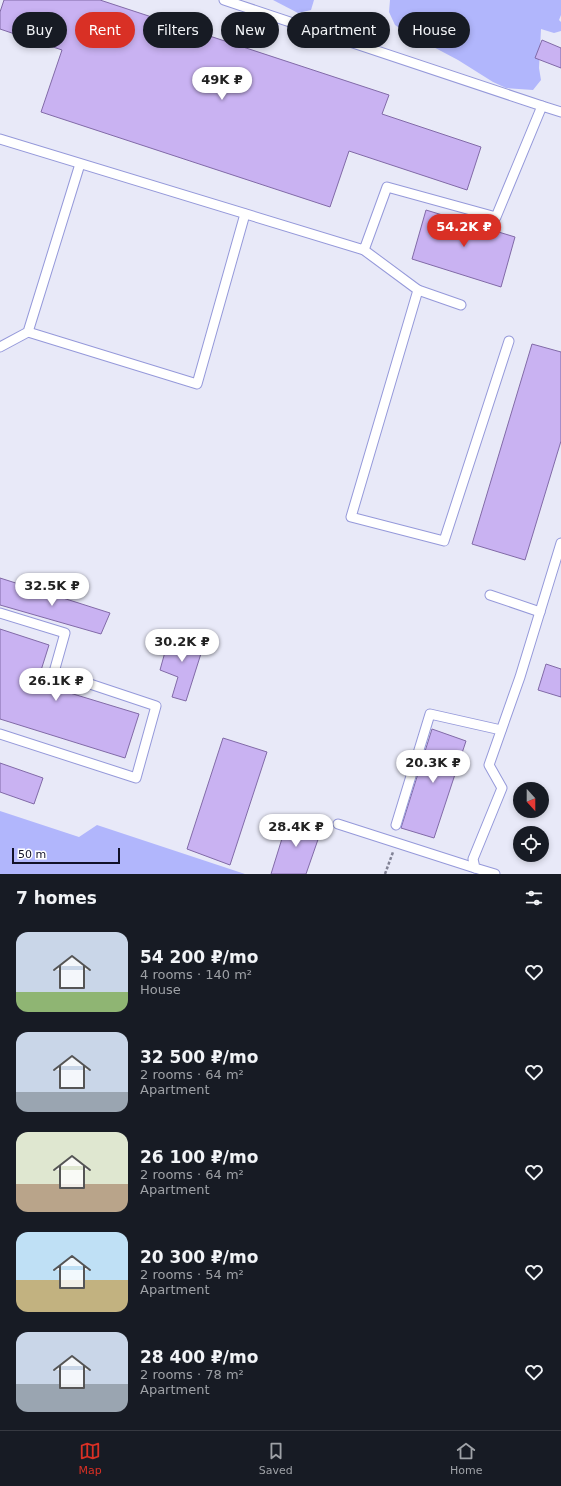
<!DOCTYPE html>
<html lang="en">
<head>
<meta charset="utf-8">
<style>
  :root { --surface:#171b24; --page:#20242c; --text:#f1f3f6; --muted:#9ea1a6; --line:#363941; --accent:#d93025 }
  body { margin:0; font-family:"DejaVu Sans",sans-serif; background:var(--page); color:var(--text); height:100vh; display:flex; flex-direction:column; font-size:15px; white-space:nowrap }
  * { box-sizing:border-box; margin:0 }
  p { font-size:13px; color:var(--muted) }
  .icon { flex:none; width:22px; height:22px; fill:none; stroke:currentColor; stroke-width:2; stroke-linecap:round; stroke-linejoin:round }
  .map { position:relative; height:874px; overflow:hidden }
  .panel { display:flex; flex-direction:column; background:var(--surface); flex:1 }
  .panel>* { flex:none }
  .hud { position:absolute; left:12px; top:12px; width:537px; height:36px; display:flex; gap:8px }
  .needle { width:26px; rotate:159deg }
  .buttons { position:absolute; left:513px; top:782px; display:grid; gap:8px }
  .buttons a { display:grid; place-items:center; width:36px; height:36px; border-radius:50%; background:var(--surface); box-shadow:0 2px 6px #0003; font-size:20px }
  .scale { position:absolute; left:12px; bottom:10px; width:108px; box-sizing:border-box; padding-left:4px; border:2px solid #111129; border-top:0; font-size:11px; line-height:14px; white-space:nowrap; color:#111129; -webkit-text-stroke:3px #fff; paint-order:stroke }
  .price { position:absolute; translate:-50% -34px; padding:0 9px; border-radius:14px; background:#fff; color:#222; font-size:13px; line-height:26px; filter:drop-shadow(0 1px 2px #0008) }
  .price::after { content:''; position:absolute; left:50%; top:24px; width:12px; height:9px; margin-left:-6px; background:inherit; clip-path:polygon(0 0,100% 0,50% 100%) }
  .price.current { background:var(--accent); color:#fff }
  ul { padding:0; list-style:none }
  li { display:flex; align-items:center; gap:12px; height:100px; padding:0 16px }
  li span { display:grid; place-items:center; flex:none; width:112px; height:80px; border-radius:12px; color:#555 }
  li>.icon { margin-inline-start:auto }
  span .icon { width:48px; height:48px; fill:#fffc; stroke-width:1 }
  li b { font-size:17px }
  h2 { display:flex; justify-content:space-between; align-items:center; height:48px; padding:0 16px; font-size:17px }
  .chip { padding:0 14px; border-radius:18px; background:var(--surface); box-shadow:0 2px 6px #0003; font-size:14px; line-height:36px }
  .chip.current { background:var(--accent); color:#fff }
  .tab-bar { display:flex; justify-content:space-around; align-items:center; height:56px; border-top:1px solid var(--line); background:var(--surface); font-size:11px; color:var(--muted) }
  .tab-bar a { display:grid; justify-items:center; gap:2px }
  .tab-bar .current { color:var(--accent) }
  .map>svg:first-child { display:block }
  .green { fill:#b1b6fc }
  .building { fill:#c9b2f2; stroke:#816aa7 }
  .lines { fill:none; stroke-linecap:round; stroke-linejoin:round }
  .lane-casing { stroke:#9599da; stroke-width:11 }
  .path { stroke:#818295; stroke-width:2.5; stroke-dasharray:3 2; stroke-linecap:butt }
  .lane { stroke:#fff; stroke-width:9 }
</style>
</head>
<body>
<div class="map">
<svg width="561" height="874" viewBox="0 0 561 874">
  <rect width="100%" height="100%" fill="#e8e9f8"/>
  <g class="green">
    <path d="M 273,0 L 314,0 L 311,10 L 298,13 Z"/>
    <path d="M 390,0 L 561,0 L 561,15 L 559,20 L 561,22 L 561,31 L 554,33 L 541,29 L 539,68 L 541,80 L 533,90 L 506,88 L 493,82 L 458,60 L 407,33 L 395,25 L 389,12 Z"/>
    <path d="M 0,811 L 79,837 L 97,825 L 245,874 L 0,874 Z"/>
  </g>
  <g class="building">
    <path d="M 4,0 L 100,0 L 389,95 L 382,114 L 481,147 L 467,190 L 349,151 L 330,207 L 41,112 L 62,50 L 0,29 L 0,12 Z"/>
    <path d="M 542,40 L 561,48 L 561,68 L 535,58 Z"/>
    <path d="M 426,210 L 515,237 L 501,287 L 412,259 Z"/>
    <path d="M 532,344 L 561,352 L 561,441 L 525,560 L 472,544 Z"/>
    <path d="M 0,578 L 110,613 L 101,634 L 0,605 Z"/>
    <path d="M 0,629 L 49,645 L 37,683 L 139,714 L 125,758 L 0,719 Z"/>
    <path d="M 170,634 L 204,644 L 186,701 L 172,697 L 178,677 L 160,670 Z"/>
    <path d="M 546,664 L 561,669 L 561,697 L 538,690 Z"/>
    <path d="M 432,729 L 466,741 L 434,838 L 401,828 Z"/>
    <path d="M 223,738 L 267,752 L 230,865 L 187,849 Z"/>
    <path d="M 0,763 L 43,778 L 34,804 L 0,792 Z"/>
    <path d="M 289,816 L 322,828 L 306,874 L 271,874 Z"/>
  </g>
  <g class="lines">
    <defs>
      <g id="lane">
        <path d="M 224,0 L 542,106"/>
        <path d="M 0,139 L 364,250 L 387,187 L 496,217 L 542,106 L 561,112"/>
        <path d="M 364,250 L 418,290 L 351,517 L 444,541 L 509,341"/>
        <path d="M 418,290 L 461,305"/>
        <path d="M 28,332 L 197,384 L 245,214"/>
        <path d="M 0,347 L 28,332 L 80,164"/>
        <path d="M 490,595 L 540,612"/>
        <path d="M 0,613 L 65,633 L 54,672 L 156,706 L 136,778 L 0,734"/>
        <path d="M 338,824 L 475,868"/>
        <path d="M 396,825 L 430,714 L 501,730"/>
        <path d="M 495,874 L 475,868 L 473,859 L 502,788 L 489,765 L 520,677 L 561,543"/>
      </g>
    </defs>
    <use href="#lane" class="lane-casing"/>
    <path class="path" d="M 385,874 L 393,852"/>
    <use href="#lane" class="lane"/>
  </g>
</svg>
<div class="buttons">
<a><svg class="needle" viewBox="-14 -14 28 28"><path d="M0-13l5 13h-10z" fill="#e53935"/><path d="M0 13l5-13h-10z" fill="#9ea1a6"/></svg></a>
<a><svg class="icon" aria-label="locate" viewBox="0 0 24 24"><circle cx="12" cy="12" r="6"/><path d="M12 2v4M12 18v4M2 12h4M18 12h4"/></svg></a>
</div>
<div class="scale">50 m</div>
<b class="price" style="left:222px;top:101px">49K ₽</b>
<b class="price current" style="left:464px;top:248px">54.2K ₽</b>
<b class="price" style="left:52px;top:607px">32.5K ₽</b>
<b class="price" style="left:182px;top:663px">30.2K ₽</b>
<b class="price" style="left:56px;top:702px">26.1K ₽</b>
<b class="price" style="left:433px;top:784px">20.3K ₽</b>
<b class="price" style="left:296px;top:848px">28.4K ₽</b>
<div class="hud">
<a class="chip">Buy</a>
<a class="chip current">Rent</a>
<a class="chip">Filters</a>
<a class="chip">New</a>
<a class="chip">Apartment</a>
<a class="chip">House</a>
</div>
</div>
<section class="panel">
<h2>7 homes<svg class="icon" aria-label="filters" viewBox="0 0 24 24"><path d="M4 7h16M4 17h16"/><circle cx="9" cy="7" r="2"/><circle cx="15" cy="17" r="2"/></svg></h2>
<ul>
<li><span style="background:linear-gradient(#c9d6e8 75%,#8fb573 0)"><svg class="icon" aria-label="home" viewBox="0 0 24 24"><path d="M3 11l9-7 9 7M6 9v11h12V9"/></svg></span><div><b>54 200 ₽/mo</b><p>4 rooms · 140 m²</p><p>House</p></div><svg class="icon" aria-label="heart" viewBox="0 0 24 24"><path d="M12 20l-8-8c-3-5 5-10 8-4 3-6 11-1 8 4z"/></svg></li>
<li><span style="background:linear-gradient(#c9d6e8 75%,#9aa5b1 0)"><svg class="icon" aria-label="home" viewBox="0 0 24 24"><path d="M3 11l9-7 9 7M6 9v11h12V9"/></svg></span><div><b>32 500 ₽/mo</b><p>2 rooms · 64 m²</p><p>Apartment</p></div><svg class="icon" aria-label="heart" viewBox="0 0 24 24"><path d="M12 20l-8-8c-3-5 5-10 8-4 3-6 11-1 8 4z"/></svg></li>
<li><span style="background:linear-gradient(#dfe7d0 65%,#b9a48a 0)"><svg class="icon" aria-label="home" viewBox="0 0 24 24"><path d="M3 11l9-7 9 7M6 9v11h12V9"/></svg></span><div><b>26 100 ₽/mo</b><p>2 rooms · 64 m²</p><p>Apartment</p></div><svg class="icon" aria-label="heart" viewBox="0 0 24 24"><path d="M12 20l-8-8c-3-5 5-10 8-4 3-6 11-1 8 4z"/></svg></li>
<li><span style="background:linear-gradient(#bfe0f5 60%,#c2b280 0)"><svg class="icon" aria-label="home" viewBox="0 0 24 24"><path d="M3 11l9-7 9 7M6 9v11h12V9"/></svg></span><div><b>20 300 ₽/mo</b><p>2 rooms · 54 m²</p><p>Apartment</p></div><svg class="icon" aria-label="heart" viewBox="0 0 24 24"><path d="M12 20l-8-8c-3-5 5-10 8-4 3-6 11-1 8 4z"/></svg></li>
<li><span style="background:linear-gradient(#c9d6e8 65%,#9aa5b1 0)"><svg class="icon" aria-label="home" viewBox="0 0 24 24"><path d="M3 11l9-7 9 7M6 9v11h12V9"/></svg></span><div><b>28 400 ₽/mo</b><p>2 rooms · 78 m²</p><p>Apartment</p></div><svg class="icon" aria-label="heart" viewBox="0 0 24 24"><path d="M12 20l-8-8c-3-5 5-10 8-4 3-6 11-1 8 4z"/></svg></li>
</ul>
</section>
<nav class="tab-bar">
<a class="current"><svg class="icon" aria-label="map" viewBox="0 0 24 24"><path d="M3 6l6-2 6 2 6-2v14l-6 2-6-2-6 2zM9 4v14M15 6v14"/></svg>Map</a>
<a><svg class="icon" aria-label="saved" viewBox="0 0 24 24"><path d="M7 4h10v16l-5-4-5 4z"/></svg>Saved</a>
<a><svg class="icon" aria-label="home" viewBox="0 0 24 24"><path d="M3 11l9-7 9 7M6 9v11h12V9"/></svg>Home</a>
</nav>
</body>
</html>
